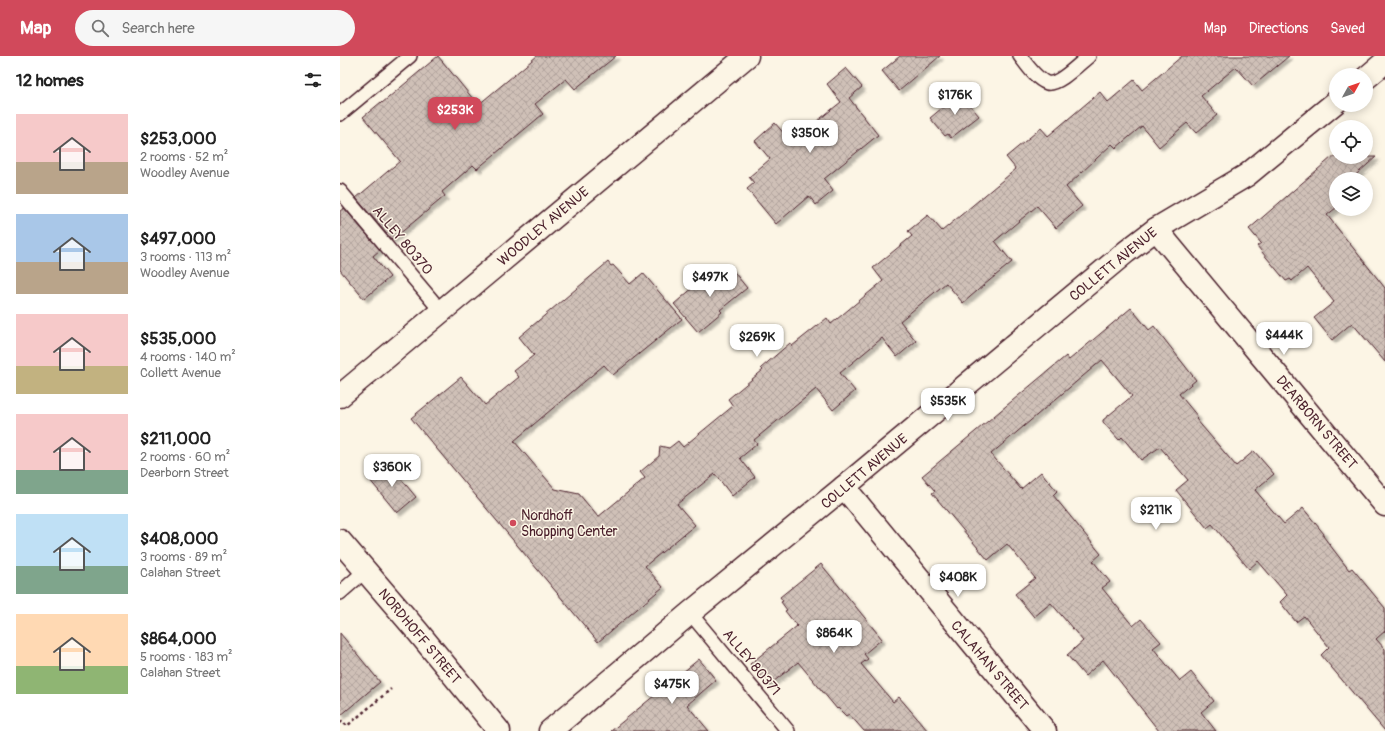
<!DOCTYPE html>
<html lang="en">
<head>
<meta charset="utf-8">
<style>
  :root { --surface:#fff; --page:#f6f6f6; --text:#222; --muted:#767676; --accent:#d1495b }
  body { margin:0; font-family:Pangolin,sans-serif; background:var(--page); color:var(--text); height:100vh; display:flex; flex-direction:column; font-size:15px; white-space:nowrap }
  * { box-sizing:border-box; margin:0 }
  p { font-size:13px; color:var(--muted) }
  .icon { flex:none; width:22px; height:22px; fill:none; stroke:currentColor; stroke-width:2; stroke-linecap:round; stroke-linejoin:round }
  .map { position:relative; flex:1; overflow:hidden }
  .panel { display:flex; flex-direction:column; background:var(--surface); width:340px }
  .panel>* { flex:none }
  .needle { width:26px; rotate:50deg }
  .fabs { position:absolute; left:989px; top:12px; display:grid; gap:8px }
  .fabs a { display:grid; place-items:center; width:44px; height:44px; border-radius:50%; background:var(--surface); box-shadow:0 2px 10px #0003; font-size:20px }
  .price { position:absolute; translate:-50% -34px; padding:0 9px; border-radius:8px; background:#fff; color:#222; font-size:13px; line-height:26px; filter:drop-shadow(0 1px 2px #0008) }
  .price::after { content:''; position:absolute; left:50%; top:24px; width:12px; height:9px; margin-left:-6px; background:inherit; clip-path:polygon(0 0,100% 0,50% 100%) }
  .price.current { background:var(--accent); color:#fff }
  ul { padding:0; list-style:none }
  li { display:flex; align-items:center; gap:12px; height:100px; padding:0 16px }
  li span { display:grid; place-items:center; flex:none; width:112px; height:80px; border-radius:0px; color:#555 }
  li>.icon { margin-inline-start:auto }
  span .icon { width:48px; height:48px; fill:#fffc; stroke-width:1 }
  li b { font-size:17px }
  h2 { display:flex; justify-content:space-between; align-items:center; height:48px; padding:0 16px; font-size:17px }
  header { display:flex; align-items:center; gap:24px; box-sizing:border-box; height:56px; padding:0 20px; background:var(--accent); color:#fff }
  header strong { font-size:19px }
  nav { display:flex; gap:22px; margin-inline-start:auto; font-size:14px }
  .search { width:280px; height:36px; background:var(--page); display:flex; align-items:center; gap:10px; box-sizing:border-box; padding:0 14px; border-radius:22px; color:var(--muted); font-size:15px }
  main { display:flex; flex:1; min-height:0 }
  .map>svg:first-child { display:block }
  .building { fill:url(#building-cross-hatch); stroke:#4a1f2b; filter:url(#shadow) }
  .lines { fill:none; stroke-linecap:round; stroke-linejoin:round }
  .lane-casing { stroke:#4a1f2b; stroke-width:16 }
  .street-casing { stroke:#4a1f2b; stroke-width:25 }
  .primary-casing { stroke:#4a1f2b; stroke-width:25 }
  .path { stroke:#4a1f2b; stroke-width:2.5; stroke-dasharray:3 3; stroke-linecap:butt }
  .lane { stroke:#fcf5e5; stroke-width:13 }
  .street { stroke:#fcf5e5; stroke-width:22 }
  .primary { stroke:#fcf5e5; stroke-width:22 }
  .poi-dot { fill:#d1495b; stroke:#fcf5e5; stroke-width:1.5 }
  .labels { text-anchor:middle; stroke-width:3; stroke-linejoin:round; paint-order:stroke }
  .street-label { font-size:14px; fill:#4a1f2b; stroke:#fcf5e5 }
  .poi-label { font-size:14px; fill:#4a1f2b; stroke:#fcf5e5; text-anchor:start }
</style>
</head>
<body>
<header>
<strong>Map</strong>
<div class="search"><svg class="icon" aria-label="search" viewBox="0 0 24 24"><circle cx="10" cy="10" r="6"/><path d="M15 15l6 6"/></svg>Search here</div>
<nav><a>Map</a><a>Directions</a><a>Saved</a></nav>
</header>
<main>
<section class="panel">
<h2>12 homes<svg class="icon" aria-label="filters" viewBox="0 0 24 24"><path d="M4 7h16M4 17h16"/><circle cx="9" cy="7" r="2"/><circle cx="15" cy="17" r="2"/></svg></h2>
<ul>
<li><span style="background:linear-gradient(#f6c9c9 60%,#b9a48a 0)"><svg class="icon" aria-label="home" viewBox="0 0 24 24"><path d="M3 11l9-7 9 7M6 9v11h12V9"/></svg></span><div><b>$253,000</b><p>2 rooms · 52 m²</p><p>Woodley Avenue</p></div></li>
<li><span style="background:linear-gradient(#a9c7e8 60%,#b9a48a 0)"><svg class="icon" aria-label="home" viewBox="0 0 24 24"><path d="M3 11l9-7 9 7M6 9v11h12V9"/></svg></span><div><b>$497,000</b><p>3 rooms · 113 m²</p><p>Woodley Avenue</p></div></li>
<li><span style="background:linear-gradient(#f6c9c9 65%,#c2b280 0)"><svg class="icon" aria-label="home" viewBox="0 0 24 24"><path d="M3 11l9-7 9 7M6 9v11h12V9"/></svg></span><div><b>$535,000</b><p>4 rooms · 140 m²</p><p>Collett Avenue</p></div></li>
<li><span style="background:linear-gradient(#f6c9c9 70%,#7fa58c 0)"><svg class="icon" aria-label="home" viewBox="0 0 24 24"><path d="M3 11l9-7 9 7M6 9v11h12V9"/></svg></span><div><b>$211,000</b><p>2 rooms · 60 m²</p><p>Dearborn Street</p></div></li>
<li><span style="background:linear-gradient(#bfe0f5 65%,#7fa58c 0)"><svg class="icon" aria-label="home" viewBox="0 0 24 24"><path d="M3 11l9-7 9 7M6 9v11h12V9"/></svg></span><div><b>$408,000</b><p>3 rooms · 89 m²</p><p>Calahan Street</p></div></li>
<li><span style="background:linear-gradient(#ffd9b3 65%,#8fb573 0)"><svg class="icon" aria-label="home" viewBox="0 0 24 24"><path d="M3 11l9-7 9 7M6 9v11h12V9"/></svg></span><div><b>$864,000</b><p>5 rooms · 183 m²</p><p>Calahan Street</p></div></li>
</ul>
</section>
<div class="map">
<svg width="1045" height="675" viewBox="0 0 1045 675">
  <defs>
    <pattern id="building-cross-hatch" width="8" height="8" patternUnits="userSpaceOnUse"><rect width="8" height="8" fill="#cfc0b7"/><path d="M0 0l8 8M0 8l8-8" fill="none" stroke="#b3a59e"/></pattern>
    <filter id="shadow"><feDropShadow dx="3.5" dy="3.5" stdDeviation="1" flood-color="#0004"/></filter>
  </defs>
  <rect width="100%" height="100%" fill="#fcf5e5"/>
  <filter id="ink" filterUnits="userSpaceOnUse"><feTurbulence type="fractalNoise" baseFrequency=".025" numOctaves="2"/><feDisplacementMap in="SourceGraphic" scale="8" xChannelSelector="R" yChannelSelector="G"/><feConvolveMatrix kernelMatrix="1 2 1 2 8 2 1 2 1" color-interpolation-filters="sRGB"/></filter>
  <g filter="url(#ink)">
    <g class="building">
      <path d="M 98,0 L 138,49 L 197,0 L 276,0 L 235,33 L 226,23 L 195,48 L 203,58 L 137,113 L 133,109 L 102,136 L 105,140 L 52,184 L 16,142 L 60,105 L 23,61 L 41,46 L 42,47 Z"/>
      <path d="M 560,0 L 600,0 L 559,35 L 542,15 Z"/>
      <path d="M 842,0 L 949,0 L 913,30 L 896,11 L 861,40 L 877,59 L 856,77 L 847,67 L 819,91 L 802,70 L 776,92 L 772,88 L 726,131 L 742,150 L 716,172 L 697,150 L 655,185 L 672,206 L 644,229 L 623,247 L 606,227 L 560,265 L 576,285 L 557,301 L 542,282 L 500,317 L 515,335 L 493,354 L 476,333 L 414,384 L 417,388 L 400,402 L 415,421 L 392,440 L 375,418 L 337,448 L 355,469 L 305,510 L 323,531 L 258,586 L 71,362 L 121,321 L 145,349 L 179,321 L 174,315 L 194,299 L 179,281 L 268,206 L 271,210 L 273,209 L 290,228 L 303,217 L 342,263 L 273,319 L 264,309 L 174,385 L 215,433 L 239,438 L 258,461 L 305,422 L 300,416 L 319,400 L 320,390 L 329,392 L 338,385 L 343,391 L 393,350 L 388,343 L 423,314 L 421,312 L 450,287 L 452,290 L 487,262 L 491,268 L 543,225 L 533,212 L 572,180 L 568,175 L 588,159 L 602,175 L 676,113 L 666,101 L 701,72 L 708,80 L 760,36 L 768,46 L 794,24 L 802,34 Z"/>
      <path d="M 506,12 L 522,31 L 509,42 L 538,79 L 484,123 L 493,135 L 476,149 L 469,140 L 436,168 L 407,133 L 414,127 L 409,121 L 430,103 L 415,85 L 435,67 L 451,86 L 501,46 L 487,28 Z"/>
      <path d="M 620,37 L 639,60 L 611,82 L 608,78 L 605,80 L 590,62 Z"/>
      <path d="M 992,101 L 1036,101 L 1011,123 L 996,123 L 996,152 L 987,159 L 1045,232 L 1045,306 L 1012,267 L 992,284 L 974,262 L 994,246 L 967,212 L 952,225 L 950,223 L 946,225 L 917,190 L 921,187 L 909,173 Z"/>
      <path d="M 4,152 L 40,194 L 33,200 L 50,221 L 24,243 L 0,214 L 0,155 Z"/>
      <path d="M 390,211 L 407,232 L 380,254 L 382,256 L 358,276 L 334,248 L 376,212 L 381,218 Z"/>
      <path d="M 791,252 L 809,274 L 814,270 L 856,324 L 839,338 L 858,361 L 856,363 L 896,410 L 914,395 L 934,418 L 915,434 L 944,468 L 963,452 L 984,478 L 983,480 L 1009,514 L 1012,512 L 1045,552 L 1045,575 L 1036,583 L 1045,593 L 1045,675 L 981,599 L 989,591 L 964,560 L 956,566 L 940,546 L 947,539 L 918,505 L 909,513 L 872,468 L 867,472 L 836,434 L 848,424 L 820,391 L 801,404 L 782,381 L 779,384 L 763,366 L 763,364 L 792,340 L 762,304 L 651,398 L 681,433 L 701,416 L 717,435 L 713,439 L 761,498 L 753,505 L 770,526 L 762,532 L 793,570 L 801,563 L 821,586 L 813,592 L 840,625 L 851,616 L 874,645 L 861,656 L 876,675 L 819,675 L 763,604 L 745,620 L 727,599 L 743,585 L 711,547 L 694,561 L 675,538 L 695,522 L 667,488 L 648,504 L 592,437 L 595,435 L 582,420 L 726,300 L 729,304 Z"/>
      <path d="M 48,407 L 76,441 L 57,457 L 29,423 Z"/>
      <path d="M 481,508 L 542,583 L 524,598 L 528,603 L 521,608 L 553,646 L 559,641 L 588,675 L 524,675 L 509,658 L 506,660 L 498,652 L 497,653 L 458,606 L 428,630 L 410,608 L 457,570 L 445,555 L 447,554 L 441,546 L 443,545 L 440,541 Z"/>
      <path d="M 0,577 L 40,626 L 0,660 Z"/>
      <path d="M 359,603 L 376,624 L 347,649 L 369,675 L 271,675 Z"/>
    </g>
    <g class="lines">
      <defs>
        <g id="lane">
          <path d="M 680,0 C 687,9 696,23 707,27 C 718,30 740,7 749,0"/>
          <path d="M 0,58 L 70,0"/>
          <path d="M 0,135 L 101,255"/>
          <path d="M 0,537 L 25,515"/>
          <path d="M 350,557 L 448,675"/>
        </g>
        <g id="street">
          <path d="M 1026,22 L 1045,6"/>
          <path d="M 816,173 L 1045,449"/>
          <path d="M 504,431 L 705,675"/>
          <path d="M 210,675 L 350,557 L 504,431 L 786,196 L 816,173 L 907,119 L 996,46"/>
        </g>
        <g id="primary">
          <path d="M 0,340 L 407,0"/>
          <path d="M 0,485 L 78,576 L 159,675"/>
        </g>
      </defs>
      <use href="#lane" class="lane-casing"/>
      <use href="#street" class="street-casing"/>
      <use href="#primary" class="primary-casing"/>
      <path class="path" d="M 0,667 L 2,665 L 7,670 L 51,633"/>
      <use href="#lane" class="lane"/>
      <use href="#street" class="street"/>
      <use href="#primary" class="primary"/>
    </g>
  </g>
  <circle class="poi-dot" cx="173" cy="467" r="4"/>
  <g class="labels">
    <g class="street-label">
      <text transform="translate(203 170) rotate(-40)" y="5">WOODLEY AVENUE</text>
      <text transform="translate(63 184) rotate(50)" y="5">ALLEY 80370</text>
      <text transform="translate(773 208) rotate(-39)" y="5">COLLETT AVENUE</text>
      <text transform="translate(977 366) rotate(50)" y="5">DEARBORN STREET</text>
      <text transform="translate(524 415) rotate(-40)" y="5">COLLETT AVENUE</text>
      <text transform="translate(80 580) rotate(50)" y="5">NORDHOFF STREET</text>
      <text transform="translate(412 606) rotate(50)" y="5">ALLEY 80371</text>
      <text transform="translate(650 609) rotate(50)" y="5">CALAHAN STREET</text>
    </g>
    <g class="poi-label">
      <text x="181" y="464">Nordhoff<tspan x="181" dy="16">Shopping Center</tspan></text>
    </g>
  </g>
</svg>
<div class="fabs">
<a><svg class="needle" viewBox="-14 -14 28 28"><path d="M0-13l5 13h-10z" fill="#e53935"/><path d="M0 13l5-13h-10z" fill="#767676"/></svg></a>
<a><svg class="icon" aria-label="locate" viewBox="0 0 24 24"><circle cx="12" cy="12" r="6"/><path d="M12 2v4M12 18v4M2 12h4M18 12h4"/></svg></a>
<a><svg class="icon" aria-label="layers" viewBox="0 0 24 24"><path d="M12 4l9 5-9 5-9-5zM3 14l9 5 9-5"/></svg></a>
</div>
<b class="price" style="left:615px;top:60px">$176K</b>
<b class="price current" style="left:115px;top:75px">$253K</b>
<b class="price" style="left:470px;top:98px">$350K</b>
<b class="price" style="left:370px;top:242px">$497K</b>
<b class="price" style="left:944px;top:300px">$444K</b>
<b class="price" style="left:417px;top:302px">$269K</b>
<b class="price" style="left:608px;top:366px">$535K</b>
<b class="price" style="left:52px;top:432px">$360K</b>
<b class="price" style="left:816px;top:475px">$211K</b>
<b class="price" style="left:618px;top:542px">$408K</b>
<b class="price" style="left:494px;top:598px">$864K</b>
<b class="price" style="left:332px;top:649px">$475K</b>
</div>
</main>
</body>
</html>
